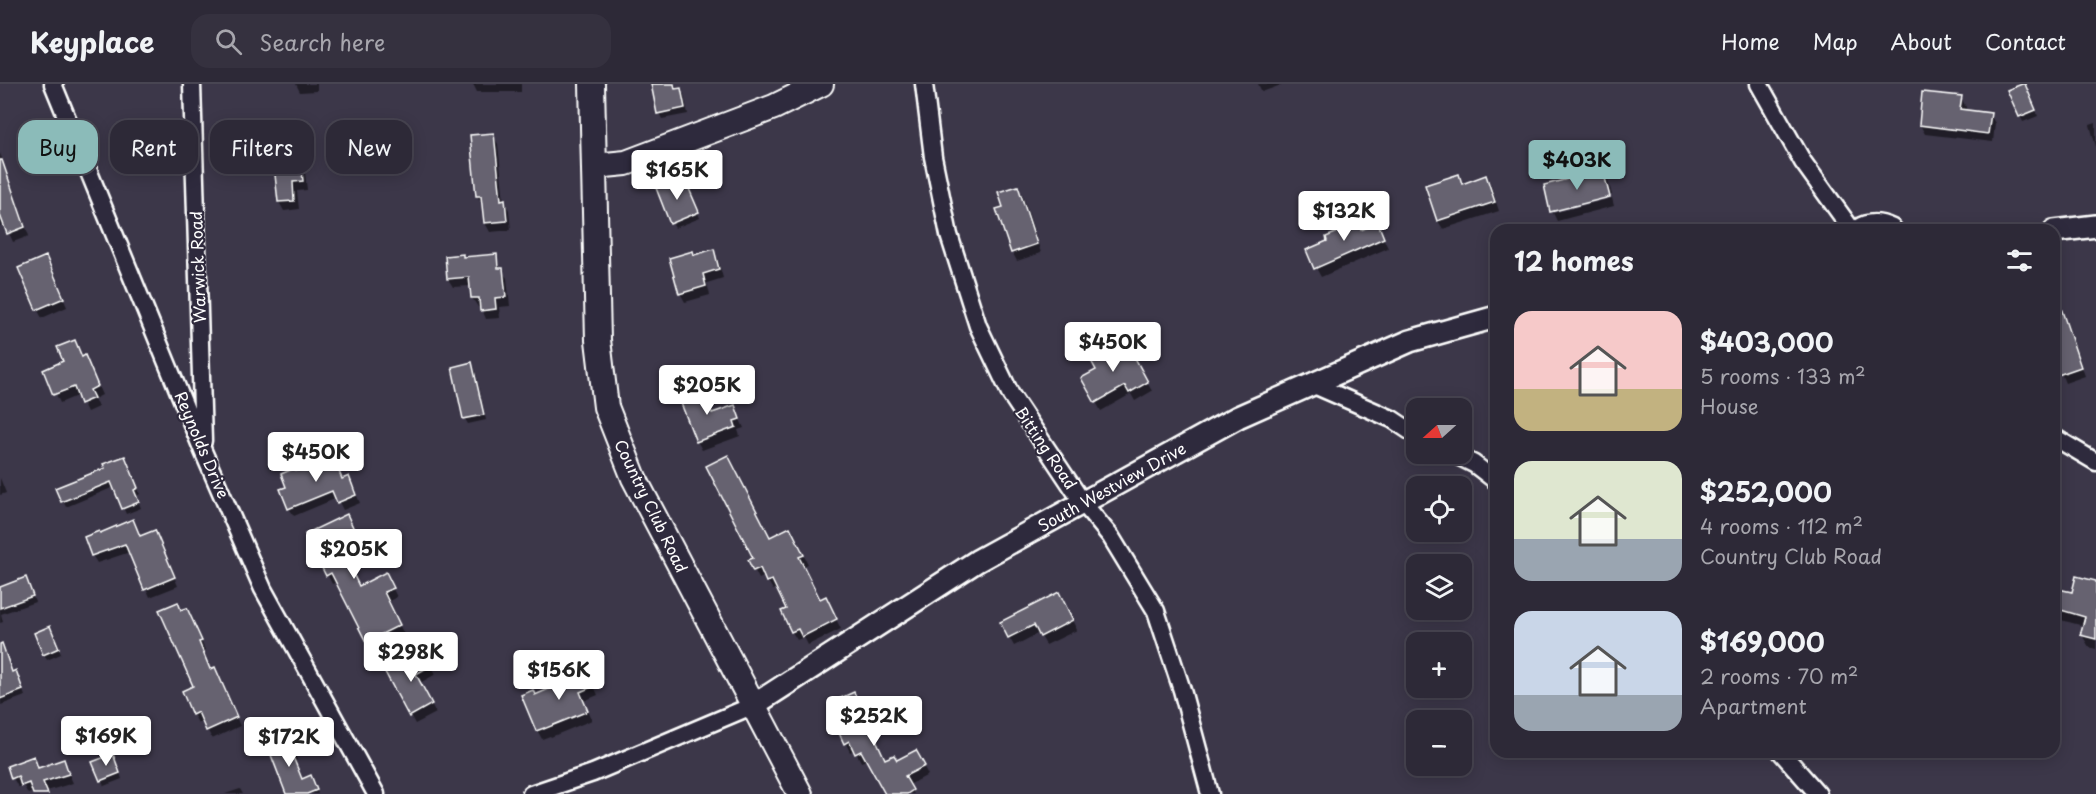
<!DOCTYPE html>
<html lang="en">
<head>
<meta charset="utf-8">
<style>
  :root { --surface:#2d2937; --page:#35313f; --text:#f1f3f6; --muted:#a7a6ad; --line:#484552; --accent:#8bbbb9 }
  body { margin:0; font-family:"Playpen Sans",sans-serif; background:var(--page); color:var(--text); height:100vh; display:flex; flex-direction:column; font-size:22px; white-space:nowrap }
  * { box-sizing:border-box; margin:0 }
  p { font-size:20px; color:var(--muted) }
  .icon { flex:none; width:33px; height:33px; fill:none; stroke:currentColor; stroke-width:2; stroke-linecap:round; stroke-linejoin:round }
  .map { position:relative; flex:1; overflow:hidden }
  .details { position:absolute; left:1490px; top:140px; width:570px; height:534px; display:flex; flex-direction:column; background:var(--surface); border-radius:18px; box-shadow:0 3px 15px #0003,0 0 0 2px var(--line) }
  .details>* { flex:none }
  .banner { position:absolute; left:18px; top:36px; width:570px; height:54px; display:flex; gap:12px }
  .needle { width:39px; rotate:249deg }
  .buttons { position:absolute; left:1406px; top:314px; display:grid; gap:12px }
  .buttons a { display:grid; place-items:center; width:66px; height:66px; border-radius:12px; background:var(--surface); box-shadow:0 3px 15px #0003,0 0 0 2px var(--line); font-size:30px }
  .price { position:absolute; translate:-50% -51px; padding:0 14px; border-radius:6px; background:#fff; color:#222; font-size:20px; line-height:39px; filter:drop-shadow(0 2px 3px #0008) }
  .price::after { content:''; position:absolute; left:50%; top:36px; width:18px; height:14px; margin-left:-9px; background:inherit; clip-path:polygon(0 0,100% 0,50% 100%) }
  .price.on { background:var(--accent); color:#111 }
  ul { padding:0; list-style:none }
  li { display:flex; align-items:center; gap:18px; height:150px; padding:0 24px }
  li span { display:grid; place-items:center; flex:none; width:168px; height:120px; border-radius:18px; color:#555 }
  li>.icon { margin-inline-start:auto }
  span .icon { width:72px; height:72px; fill:#fffc; stroke-width:1 }
  li b { font-size:26px }
  h2 { display:flex; justify-content:space-between; align-items:center; height:72px; padding:0 24px; font-size:26px }
  .pill { padding:0 21px; border-radius:18px; background:var(--surface); box-shadow:0 3px 15px #0003,0 0 0 2px var(--line); font-size:21px; line-height:54px }
  .pill.on { background:var(--accent); color:#111 }
  header { display:flex; align-items:center; gap:36px; box-sizing:border-box; height:84px; padding:0 30px; background:var(--surface); border-bottom:2px solid var(--line) }
  header strong { font-size:28px }
  nav { display:flex; gap:33px; margin-inline-start:auto; font-size:21px }
  .search { width:420px; height:54px; background:var(--page); display:flex; align-items:center; gap:15px; box-sizing:border-box; padding:0 21px; border-radius:18px; color:var(--muted); font-size:22px }
  .map>svg:first-child { display:block }
  .shadow { fill:#0007 }
  .building { fill:#666270; stroke:#fff; stroke-width:1.5 }
  .lines { fill:none; stroke-linecap:round; stroke-linejoin:round }
  .minor-casing { stroke:#fff; stroke-width:21 }
  .tertiary-casing { stroke:#fff; stroke-width:26 }
  .secondary-casing { stroke:#fff; stroke-width:28 }
  .minor { stroke:#2f2a3d; stroke-width:16 }
  .tertiary { stroke:#2f2a3d; stroke-width:21 }
  .secondary { stroke:#2f2a3d; stroke-width:24 }
  .labels { text-anchor:middle; stroke-width:4.5; stroke-linejoin:round; paint-order:stroke }
  .street-label { font-size:16px; fill:#fff; stroke:#2f2a3d }
</style>
</head>
<body>
<header>
<strong>Keyplace</strong>
<div class="search"><svg class="icon" aria-label="search" viewBox="0 0 24 24"><circle cx="10" cy="10" r="6"/><path d="M15 15l6 6"/></svg>Search here</div>
<nav><a>Home</a><a>Map</a><a>About</a><a>Contact</a></nav>
</header>
<div class="map">
<svg width="2096" height="710" viewBox="0 0 2096 710">
  <rect width="100%" height="100%" fill="#3c3749"/>
  <filter id="ink" filterUnits="userSpaceOnUse"><feTurbulence type="fractalNoise" baseFrequency=".0167" numOctaves="2"/><feDisplacementMap in="SourceGraphic" scale="12" xChannelSelector="R" yChannelSelector="G"/><feConvolveMatrix kernelMatrix="1 2 1 2 8 2 1 2 1" color-interpolation-filters="sRGB"/></filter>
  <g filter="url(#ink)">
    <g class="shadow">
      <path d="M 296,0 L 317,0 L 317,7 L 300,8 Z"/>
      <path d="M 473,0 L 521,0 L 521,8 L 477,8 Z"/>
      <path d="M 653,0 L 675,0 L 676,6 L 680,5 L 684,11 L 688,30 L 662,35 L 659,29 Z"/>
      <path d="M 1258,0 L 1280,0 L 1281,1 L 1262,8 Z"/>
      <path d="M 2027,6 L 2038,32 L 2023,38 L 2009,7 Z"/>
      <path d="M 1961,14 L 1966,23 L 1965,28 L 1990,31 L 1995,39 L 1993,58 L 1925,50 L 1920,41 Z"/>
      <path d="M 2096,39 L 2096,63 L 2090,41 Z"/>
      <path d="M 290,44 L 295,53 L 298,79 L 300,79 L 305,88 L 307,106 L 297,107 L 299,125 L 284,127 L 279,118 Z"/>
      <path d="M 493,51 L 498,60 L 504,117 L 509,126 L 511,146 L 490,148 L 485,139 L 484,121 L 477,112 Z"/>
      <path d="M 0,69 L 29,152 L 13,158 L 5,140 L 0,142 Z"/>
      <path d="M 1603,87 L 1608,96 L 1612,111 L 1552,128 L 1545,102 Z"/>
      <path d="M 1458,92 L 1463,101 L 1486,93 L 1491,102 L 1499,127 L 1443,145 L 1438,137 L 1427,102 Z"/>
      <path d="M 1018,104 L 1023,112 L 1041,169 L 1017,177 L 1012,168 L 1005,124 Z"/>
      <path d="M 690,108 L 700,134 L 675,144 L 672,139 Z"/>
      <path d="M 1612,114 L 1614,122 L 1557,137 L 1553,129 Z"/>
      <path d="M 1346,133 L 1352,145 L 1361,148 L 1377,141 L 1388,164 L 1321,193 L 1316,184 L 1329,158 L 1340,149 Z"/>
      <path d="M 713,167 L 718,176 L 723,194 L 707,199 L 710,211 L 685,218 L 680,209 L 694,172 Z"/>
      <path d="M 496,172 L 501,186 L 507,194 L 510,222 L 499,223 L 500,234 L 486,235 L 481,223 L 478,223 L 472,214 L 471,202 L 453,203 L 448,195 L 464,175 Z"/>
      <path d="M 46,174 L 67,223 L 42,234 L 37,225 Z"/>
      <path d="M 2061,227 L 2066,236 L 2085,292 L 2065,299 L 2054,272 L 2054,230 Z"/>
      <path d="M 1108,270 L 1132,277 L 1134,276 L 1152,307 L 1135,317 L 1131,310 L 1101,327 L 1083,295 L 1098,286 Z"/>
      <path d="M 85,273 L 102,311 L 94,315 L 98,323 L 87,328 L 79,311 L 60,319 L 45,286 Z"/>
      <path d="M 472,280 L 475,286 L 486,336 L 468,340 L 465,335 L 454,284 Z"/>
      <path d="M 703,307 L 713,331 L 734,323 L 744,344 L 738,346 L 740,352 L 702,366 L 697,357 Z"/>
      <path d="M 128,379 L 140,410 L 136,412 L 141,424 L 126,430 L 114,403 L 66,423 L 57,405 Z"/>
      <path d="M 296,389 L 343,397 L 353,402 L 360,419 L 343,426 L 337,414 L 294,432 L 289,424 L 288,404 Z"/>
      <path d="M 0,394 L 6,409 L 0,411 Z"/>
      <path d="M 351,440 L 360,459 L 342,468 L 359,503 L 390,499 L 397,513 L 387,518 L 404,550 L 373,566 L 337,498 L 332,500 L 307,451 Z"/>
      <path d="M 141,454 L 159,457 L 178,502 L 150,513 L 130,468 L 97,479 L 92,471 Z"/>
      <path d="M 795,454 L 808,480 L 803,482 L 820,517 L 830,523 L 841,545 L 808,561 L 804,553 L 797,556 L 792,548 L 783,528 L 788,525 L 778,504 L 773,506 L 765,492 L 759,495 L 750,477 L 755,474 L 770,455 Z"/>
      <path d="M 2096,498 L 2096,565 L 2089,563 L 2082,551 L 2084,542 L 2057,535 L 2054,528 L 2055,505 L 2073,510 Z"/>
      <path d="M 28,501 L 35,518 L 1,530 L 3,538 L 0,539 L 0,504 Z"/>
      <path d="M 1063,518 L 1077,546 L 1046,561 L 1039,549 L 1014,562 L 1009,553 Z"/>
      <path d="M 182,528 L 191,534 L 205,566 L 203,567 L 211,586 L 219,593 L 240,642 L 212,655 L 203,637 L 198,639 L 193,630 L 195,603 Z"/>
      <path d="M 53,550 L 61,570 L 47,576 L 44,570 Z"/>
      <path d="M 424,569 L 436,590 L 420,599 L 436,629 L 415,640 L 387,589 Z"/>
      <path d="M 0,578 L 12,589 L 16,588 L 25,612 L 1,621 Z"/>
      <path d="M 585,583 L 598,611 L 584,617 L 592,636 L 551,653 L 550,652 L 542,655 L 537,646 L 535,613 L 574,595 Z"/>
      <path d="M 836,640 L 885,677 L 921,677 L 928,691 L 909,701 L 914,710 L 886,710 L 867,676 L 861,678 L 855,666 L 850,668 Z"/>
      <path d="M 286,652 L 297,676 L 295,677 L 302,696 L 315,702 L 318,710 L 288,710 L 267,659 Z"/>
      <path d="M 34,674 L 39,685 L 63,677 L 73,699 L 47,707 L 48,710 L 34,710 L 33,708 L 28,710 L 23,701 L 18,703 L 13,694 Z"/>
      <path d="M 116,677 L 122,695 L 104,702 L 94,679 Z"/>
      <path d="M 240,705 L 243,710 L 225,710 Z"/>
    </g>
    <g class="building">
      <path d="M 651,0 L 674,0 L 675,5 L 681,4 L 685,24 L 657,30 Z"/>
      <path d="M 2022,0 L 2025,0 L 2036,26 L 2019,33 L 2007,6 Z"/>
      <path d="M 1922,8 L 1962,12 L 1960,25 L 1991,29 L 1988,50 L 1919,41 Z"/>
      <path d="M 291,43 L 294,78 L 301,77 L 303,97 L 293,98 L 294,117 L 278,118 L 270,45 Z"/>
      <path d="M 494,49 L 501,116 L 505,115 L 507,137 L 484,139 L 481,112 L 476,112 L 470,51 Z"/>
      <path d="M 0,76 L 2,76 L 25,143 L 7,150 L 0,131 Z"/>
      <path d="M 1603,86 L 1610,113 L 1550,128 L 1544,101 Z"/>
      <path d="M 1459,90 L 1462,100 L 1486,91 L 1495,118 L 1437,137 L 1425,101 Z"/>
      <path d="M 678,95 L 681,103 L 687,100 L 699,128 L 670,140 L 656,104 Z"/>
      <path d="M 1018,102 L 1037,160 L 1011,169 L 996,125 L 1003,123 L 998,108 Z"/>
      <path d="M 1346,132 L 1351,144 L 1359,141 L 1361,146 L 1378,139 L 1384,154 L 1314,185 L 1306,166 L 1327,157 L 1326,153 L 1338,148 L 1333,137 Z"/>
      <path d="M 714,165 L 719,185 L 703,190 L 706,202 L 679,210 L 669,174 L 693,167 L 694,171 Z"/>
      <path d="M 463,170 L 463,173 L 497,170 L 498,184 L 503,184 L 506,213 L 495,214 L 496,225 L 480,227 L 479,214 L 471,214 L 469,193 L 447,195 L 445,172 Z"/>
      <path d="M 46,172 L 64,214 L 36,226 L 18,184 Z"/>
      <path d="M 2054,209 L 2056,209 L 2081,283 L 2058,291 L 2054,277 Z"/>
      <path d="M 75,256 L 82,273 L 85,271 L 98,302 L 90,306 L 94,314 L 80,320 L 74,303 L 53,311 L 43,286 L 63,277 L 57,263 Z"/>
      <path d="M 1123,260 L 1132,275 L 1135,274 L 1148,298 L 1129,309 L 1125,302 L 1095,319 L 1081,294 L 1096,286 L 1089,273 L 1106,263 L 1109,268 Z"/>
      <path d="M 472,278 L 484,331 L 463,335 L 452,283 Z"/>
      <path d="M 703,305 L 712,329 L 735,321 L 740,335 L 734,337 L 736,343 L 696,358 L 679,314 Z"/>
      <path d="M 728,371 L 770,453 L 790,443 L 804,471 L 799,473 L 820,515 L 826,512 L 837,535 L 802,553 L 798,545 L 791,548 L 781,527 L 786,525 L 772,496 L 766,498 L 760,484 L 753,487 L 748,476 L 753,474 L 706,382 Z"/>
      <path d="M 125,372 L 138,404 L 134,406 L 139,418 L 122,425 L 111,398 L 61,418 L 55,404 L 105,384 L 103,380 Z"/>
      <path d="M 333,372 L 342,395 L 349,392 L 356,411 L 337,419 L 332,407 L 288,425 L 280,405 L 286,403 L 281,390 L 295,384 L 296,387 Z"/>
      <path d="M 347,430 L 356,450 L 338,459 L 359,502 L 386,488 L 394,504 L 384,508 L 400,541 L 366,558 L 331,489 L 326,492 L 305,450 Z"/>
      <path d="M 133,435 L 140,452 L 155,446 L 175,493 L 144,506 L 125,460 L 91,472 L 84,453 L 99,447 L 100,449 Z"/>
      <path d="M 2076,492 L 2096,497 L 2096,555 L 2080,551 L 2085,533 L 2054,524 L 2054,504 L 2072,508 Z"/>
      <path d="M 26,493 L 33,512 L 0,524 L 0,503 Z"/>
      <path d="M 1059,508 L 1073,536 L 1040,553 L 1034,541 L 1008,554 L 1000,538 Z"/>
      <path d="M 178,518 L 181,526 L 187,524 L 202,557 L 199,558 L 210,585 L 215,583 L 237,633 L 206,647 L 198,628 L 192,631 L 182,607 L 193,602 L 159,526 Z"/>
      <path d="M 50,542 L 59,564 L 43,571 L 34,549 Z"/>
      <path d="M 2,559 L 12,588 L 16,586 L 23,606 L 0,615 L 0,560 Z"/>
      <path d="M 424,567 L 432,581 L 416,590 L 432,620 L 409,633 L 385,588 Z"/>
      <path d="M 585,582 L 594,602 L 580,608 L 588,627 L 544,645 L 544,644 L 536,647 L 521,611 L 533,606 L 535,611 L 572,595 L 569,588 Z"/>
      <path d="M 854,608 L 885,675 L 894,671 L 897,676 L 916,666 L 925,682 L 905,692 L 913,706 L 907,710 L 885,710 L 861,667 L 855,670 L 849,657 L 844,660 L 835,640 L 838,638 L 830,619 Z"/>
      <path d="M 287,650 L 293,667 L 291,668 L 302,695 L 311,691 L 317,706 L 307,710 L 286,710 L 266,658 Z"/>
      <path d="M 113,670 L 120,689 L 100,697 L 92,678 Z"/>
      <path d="M 34,672 L 38,684 L 64,675 L 69,690 L 43,698 L 48,710 L 33,710 L 29,699 L 21,702 L 18,692 L 11,695 L 7,682 Z"/>
    </g>
    <g class="lines">
      <defs>
        <g id="minor">
          <path d="M 53,0 L 203,367 L 263,505 L 376,710"/>
          <path d="M 192,0 L 203,357"/>
          <path d="M 924,0 L 933,73 L 949,151 L 978,242 L 1011,311 L 1083,419 L 1111,453 L 1156,527 L 1182,606 L 1210,710"/>
          <path d="M 1759,0 L 1803,78 L 1852,146"/>
          <path d="M 1314,301 L 1392,335 L 1416,351"/>
          <path d="M 2054,353 L 2096,378"/>
          <path d="M 1452,369 L 1474,380 L 1496,397"/>
          <path d="M 1781,668 L 1818,710"/>
          <path d="M 531,710 L 593,689 L 754,621"/>
        </g>
        <g id="tertiary">
          <path d="M 1859,146 C 1870,139 1880,141 1891,146"/>
          <path d="M 2054,147 L 2096,142"/>
          <path d="M 754,621 L 977,477 L 1238,333 L 1410,257 L 1496,233"/>
        </g>
        <g id="secondary">
          <path d="M 592,0 L 598,256 L 606,323 L 634,394 L 800,710"/>
          <path d="M 595,82 L 626,79 L 774,23 L 821,0"/>
        </g>
      </defs>
      <use href="#minor" class="minor-casing"/>
      <use href="#tertiary" class="tertiary-casing"/>
      <use href="#secondary" class="secondary-casing"/>
      <use href="#minor" class="minor"/>
      <use href="#tertiary" class="tertiary"/>
      <use href="#secondary" class="secondary"/>
    </g>
  </g>
  <g class="labels">
    <g class="street-label">
      <text transform="translate(198 183) rotate(-92)" y="6">Warwick Road</text>
      <text transform="translate(202 361) rotate(67)" y="6">Reynolds Drive</text>
      <text transform="translate(1046 364) rotate(56)" y="6">Bitting Road</text>
      <text transform="translate(1112 403) rotate(-29)" y="6">South Westview Drive</text>
      <text transform="translate(651 422) rotate(64)" y="6">Country Club Road</text>
    </g>
  </g>
</svg>
<div class="buttons">
<a><svg class="needle" viewBox="-14 -14 28 28"><path d="M0-13l5 13h-10z" fill="#e53935"/><path d="M0 13l5-13h-10z" fill="#a7a6ad"/></svg></a>
<a><svg class="icon" aria-label="locate" viewBox="0 0 24 24"><circle cx="12" cy="12" r="6"/><path d="M12 2v4M12 18v4M2 12h4M18 12h4"/></svg></a>
<a><svg class="icon" aria-label="layers" viewBox="0 0 24 24"><path d="M12 4l9 5-9 5-9-5zM3 14l9 5 9-5"/></svg></a>
<a>+</a>
<a>−</a>
</div>
<b class="price on" style="left:1577px;top:107px">$403K</b>
<b class="price" style="left:677px;top:117px">$165K</b>
<b class="price" style="left:1344px;top:158px">$132K</b>
<b class="price" style="left:1113px;top:289px">$450K</b>
<b class="price" style="left:707px;top:332px">$205K</b>
<b class="price" style="left:316px;top:399px">$450K</b>
<b class="price" style="left:354px;top:496px">$205K</b>
<b class="price" style="left:411px;top:599px">$298K</b>
<b class="price" style="left:559px;top:617px">$156K</b>
<b class="price" style="left:874px;top:663px">$252K</b>
<b class="price" style="left:106px;top:683px">$169K</b>
<b class="price" style="left:289px;top:684px">$172K</b>
<div class="banner">
<a class="pill on">Buy</a>
<a class="pill">Rent</a>
<a class="pill">Filters</a>
<a class="pill">New</a>
</div>
<section class="details">
<h2>12 homes<svg class="icon" aria-label="filters" viewBox="0 0 24 24"><path d="M4 7h16M4 17h16"/><circle cx="9" cy="7" r="2"/><circle cx="15" cy="17" r="2"/></svg></h2>
<ul>
<li><span style="background:linear-gradient(#f6c9c9 65%,#c2b280 0)"><svg class="icon" aria-label="home" viewBox="0 0 24 24"><path d="M3 11l9-7 9 7M6 9v11h12V9"/></svg></span><div><b>$403,000</b><p>5 rooms · 133 m²</p><p>House</p></div></li>
<li><span style="background:linear-gradient(#dfe7d0 65%,#9aa5b1 0)"><svg class="icon" aria-label="home" viewBox="0 0 24 24"><path d="M3 11l9-7 9 7M6 9v11h12V9"/></svg></span><div><b>$252,000</b><p>4 rooms · 112 m²</p><p>Country Club Road</p></div></li>
<li><span style="background:linear-gradient(#c9d6e8 70%,#9aa5b1 0)"><svg class="icon" aria-label="home" viewBox="0 0 24 24"><path d="M3 11l9-7 9 7M6 9v11h12V9"/></svg></span><div><b>$169,000</b><p>2 rooms · 70 m²</p><p>Apartment</p></div></li>
</ul>
</section>
</div>
</body>
</html>
